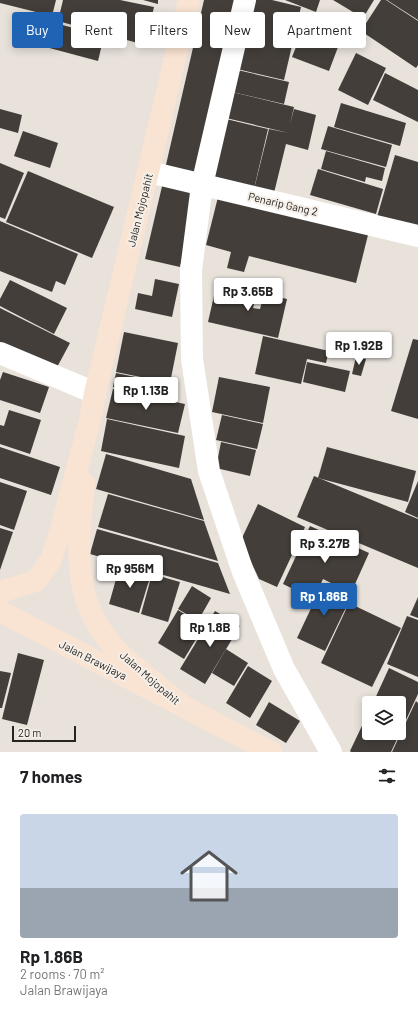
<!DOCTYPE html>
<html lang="en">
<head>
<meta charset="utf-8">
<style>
  :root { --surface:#fff; --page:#f2f2f2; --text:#202124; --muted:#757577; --accent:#1f64b4 }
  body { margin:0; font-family:Barlow,sans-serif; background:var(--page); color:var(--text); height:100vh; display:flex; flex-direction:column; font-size:15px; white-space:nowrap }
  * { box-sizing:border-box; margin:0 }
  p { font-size:13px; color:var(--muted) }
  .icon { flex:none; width:22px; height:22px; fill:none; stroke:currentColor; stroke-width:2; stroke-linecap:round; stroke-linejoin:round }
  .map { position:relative; height:752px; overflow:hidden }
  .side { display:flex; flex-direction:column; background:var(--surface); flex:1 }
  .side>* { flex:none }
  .guide { position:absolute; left:12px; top:12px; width:394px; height:36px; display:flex; gap:8px }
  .buttons { position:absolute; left:362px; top:696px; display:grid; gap:8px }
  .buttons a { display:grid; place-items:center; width:44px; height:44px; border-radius:4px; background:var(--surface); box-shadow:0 2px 10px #0003; font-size:20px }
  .scale { position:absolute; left:12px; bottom:10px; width:64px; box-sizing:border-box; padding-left:4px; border:2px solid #272522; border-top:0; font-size:11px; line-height:14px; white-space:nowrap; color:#272522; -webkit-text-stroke:3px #f5efe8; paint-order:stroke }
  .price { position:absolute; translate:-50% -34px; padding:0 9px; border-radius:4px; background:#fff; color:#222; font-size:13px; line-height:26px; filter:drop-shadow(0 1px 2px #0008) }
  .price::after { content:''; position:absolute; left:50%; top:24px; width:12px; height:9px; margin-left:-6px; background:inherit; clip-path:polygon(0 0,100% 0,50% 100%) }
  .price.active { background:var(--accent); color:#fff }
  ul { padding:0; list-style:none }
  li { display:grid; align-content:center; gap:8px; height:212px; padding:0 20px }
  li span { display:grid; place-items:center; height:124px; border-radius:4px; color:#555 }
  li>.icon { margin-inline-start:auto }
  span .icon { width:72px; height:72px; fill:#fffc; stroke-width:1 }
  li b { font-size:17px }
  h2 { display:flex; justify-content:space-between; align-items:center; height:48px; padding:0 20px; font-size:17px }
  .chip { padding:0 14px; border-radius:4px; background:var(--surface); box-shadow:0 2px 10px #0003; font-size:14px; line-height:36px }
  .chip.active { background:var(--accent); color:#fff }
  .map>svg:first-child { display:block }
  .building { fill:#433e39 }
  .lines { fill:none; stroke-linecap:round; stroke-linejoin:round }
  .minor { stroke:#fff; stroke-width:22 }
  .secondary { stroke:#f9e3d2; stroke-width:22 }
  .labels { text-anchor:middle; stroke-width:4; stroke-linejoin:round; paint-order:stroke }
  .street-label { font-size:11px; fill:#272522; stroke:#f5efe8 }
</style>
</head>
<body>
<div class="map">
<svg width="418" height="752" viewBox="0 0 418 752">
  <rect width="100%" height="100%" fill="#e8e2db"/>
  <g class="building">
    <path d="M 0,0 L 56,0 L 48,32 L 51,22 L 104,36 L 98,61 L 27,42 L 36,12 L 0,3 Z"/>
    <path d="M 63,0 L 120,0 L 154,7 L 145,45 L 58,21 Z"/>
    <path d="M 143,0 L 158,0 L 158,4 Z"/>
    <path d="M 204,0 L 241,0 L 200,177 L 165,169 Z"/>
    <path d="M 249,0 L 272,0 L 301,7 L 284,80 L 233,68 Z"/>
    <path d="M 285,0 L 320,0 L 316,12 Z"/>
    <path d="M 333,0 L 374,0 L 363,18 Z"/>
    <path d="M 381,0 L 386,0 L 418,21 L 418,65 L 416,68 L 361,31 Z"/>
    <path d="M 387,0 L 418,0 L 418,20 Z"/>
    <path d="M 308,17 L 344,31 L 329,71 L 292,57 Z"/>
    <path d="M 356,53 L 386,68 L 368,105 L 338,90 Z"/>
    <path d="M 233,69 L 289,82 L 284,104 L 228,91 Z"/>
    <path d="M 385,73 L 418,90 L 418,122 L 373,100 Z"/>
    <path d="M 228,91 L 294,107 L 290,124 L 294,109 L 316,115 L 308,150 L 286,144 L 273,197 L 253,193 L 269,129 L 289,133 L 222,117 Z"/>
    <path d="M 341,103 L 406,123 L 400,146 L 334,127 Z"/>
    <path d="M 0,109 L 22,115 L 18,133 L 0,128 Z"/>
    <path d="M 222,118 L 268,129 L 253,193 L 207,182 Z"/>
    <path d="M 328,126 L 392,145 L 386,167 L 321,149 Z"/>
    <path d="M 23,131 L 58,143 L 50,168 L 14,156 Z"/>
    <path d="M 326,151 L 385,168 L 382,181 L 366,177 L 365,182 L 321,169 Z"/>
    <path d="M 395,155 L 418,162 L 418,229 L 377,217 Z"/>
    <path d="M 0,163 L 24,173 L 5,219 L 0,217 Z"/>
    <path d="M 318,169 L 383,189 L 376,214 L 310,195 Z"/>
    <path d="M 28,171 L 114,207 L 92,258 L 6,222 Z"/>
    <path d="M 163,182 L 198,190 L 180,267 L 145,259 Z"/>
    <path d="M 219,193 L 369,231 L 356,283 L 249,256 L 244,272 L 227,268 L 231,252 L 206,245 Z"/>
    <path d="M 0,221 L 78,254 L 65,285 L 56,281 L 52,292 L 0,271 Z"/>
    <path d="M 155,279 L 179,284 L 172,317 L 135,309 L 138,293 L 152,296 Z"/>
    <path d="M 10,280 L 67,308 L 54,334 L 0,306 L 0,299 Z"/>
    <path d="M 216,287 L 256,296 L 253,308 L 260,309 L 264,294 L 287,299 L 278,338 L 208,322 Z"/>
    <path d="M 0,308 L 70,343 L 55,371 L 0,343 Z"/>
    <path d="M 124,332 L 178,343 L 170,383 L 116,372 Z"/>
    <path d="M 263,336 L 329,351 L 326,363 L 307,359 L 301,384 L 255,374 Z"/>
    <path d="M 413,339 L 418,340 L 418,419 L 391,411 Z"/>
    <path d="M 356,357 L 366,359 L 361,376 L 352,374 Z"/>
    <path d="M 307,362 L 350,371 L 345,392 L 303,382 Z"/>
    <path d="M 3,372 L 49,387 L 40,413 L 0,400 L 0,380 Z"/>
    <path d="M 116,373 L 160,382 L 157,397 L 113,387 Z"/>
    <path d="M 219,377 L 270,387 L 263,423 L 212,412 Z"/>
    <path d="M 113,389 L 185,404 L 178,433 L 106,418 Z"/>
    <path d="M 9,410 L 41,420 L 30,454 L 0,444 L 0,425 L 4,426 Z"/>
    <path d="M 222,415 L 263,424 L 257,449 L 216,440 Z"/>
    <path d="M 107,419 L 185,436 L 179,468 L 101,451 Z"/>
    <path d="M 221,442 L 256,450 L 250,476 L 216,468 Z"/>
    <path d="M 0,447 L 60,467 L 51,495 L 0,478 Z"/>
    <path d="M 327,447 L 416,471 L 408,502 L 318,478 Z"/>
    <path d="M 106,454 L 191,479 L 204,520 L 96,489 Z"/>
    <path d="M 314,476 L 418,519 L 418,568 L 297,517 Z"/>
    <path d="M 418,481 L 418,518 L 405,512 Z"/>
    <path d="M 0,482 L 27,491 L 14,530 L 0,525 Z"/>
    <path d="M 108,494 L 204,521 L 218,561 L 98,527 Z"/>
    <path d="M 258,504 L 305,527 L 277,587 L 259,579 L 241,540 Z"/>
    <path d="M 310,526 L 369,553 L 351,593 L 323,579 L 314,599 L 283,584 Z"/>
    <path d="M 0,528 L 13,532 L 0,570 Z"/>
    <path d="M 97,529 L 218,563 L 230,594 L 90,554 Z"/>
    <path d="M 120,565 L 151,574 L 139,613 L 109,604 Z"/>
    <path d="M 152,574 L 180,582 L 168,622 L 141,614 Z"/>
    <path d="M 323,583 L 351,597 L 325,651 L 297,638 Z"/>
    <path d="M 192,586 L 211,598 L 198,621 L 178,609 Z"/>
    <path d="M 418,597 L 418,618 L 410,615 Z"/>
    <path d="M 349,603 L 401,628 L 372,687 L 321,663 Z"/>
    <path d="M 178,610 L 204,626 L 184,659 L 158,643 Z"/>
    <path d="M 215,611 L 240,626 L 205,684 L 180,669 Z"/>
    <path d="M 407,616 L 418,620 L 418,677 L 387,664 Z"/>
    <path d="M 226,649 L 248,663 L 234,686 L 212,673 Z"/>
    <path d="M 18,653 L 44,660 L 27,725 L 2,719 Z"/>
    <path d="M 248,666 L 272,681 L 250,718 L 226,703 Z"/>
    <path d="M 389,668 L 418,682 L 418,694 L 391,752 L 351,752 L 350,751 L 369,711 L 369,733 L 399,733 L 399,703 L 373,703 Z"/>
    <path d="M 0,671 L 11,673 L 2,708 L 0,708 Z"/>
    <path d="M 416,701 L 418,703 L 418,752 L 392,752 Z"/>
    <path d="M 269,702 L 300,721 L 286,743 L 256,725 Z"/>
  </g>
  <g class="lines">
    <g class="minor">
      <path d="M 245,0 L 202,185 L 191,270 L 192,359 L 209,471 L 243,572 L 284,669 L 331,752"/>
      <path d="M 149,172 L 418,236"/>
      <path d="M 0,353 L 95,393"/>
    </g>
    <g class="secondary">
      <path d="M 84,483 C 78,547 69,606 122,655 C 141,673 163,689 183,706"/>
      <path d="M 0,592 L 36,581 L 51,560 L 60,532 L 90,420 L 95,393 L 189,0"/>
      <path d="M 0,611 L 271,752"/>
    </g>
  </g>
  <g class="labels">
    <g class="street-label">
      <text transform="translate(283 204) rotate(13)" y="4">Penarip Gang 2</text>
      <text transform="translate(140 210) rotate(-76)" y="4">Jalan Mojopahit</text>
      <text transform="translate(93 660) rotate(27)" y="4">Jalan Brawijaya</text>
      <text transform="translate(150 678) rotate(41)" y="4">Jalan Mojopahit</text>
    </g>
  </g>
</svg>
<div class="buttons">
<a><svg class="icon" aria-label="layers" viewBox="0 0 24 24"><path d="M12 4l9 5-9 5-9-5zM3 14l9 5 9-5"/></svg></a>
</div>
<div class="scale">20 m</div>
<b class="price" style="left:248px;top:312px">Rp 3.65B</b>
<b class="price" style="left:359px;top:366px">Rp 1.92B</b>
<b class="price" style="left:146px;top:411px">Rp 1.13B</b>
<b class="price" style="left:325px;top:564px">Rp 3.27B</b>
<b class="price" style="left:130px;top:589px">Rp 956M</b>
<b class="price active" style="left:324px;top:617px">Rp 1.86B</b>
<b class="price" style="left:210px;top:648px">Rp 1.8B</b>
<div class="guide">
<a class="chip active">Buy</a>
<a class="chip">Rent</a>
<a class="chip">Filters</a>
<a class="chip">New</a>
<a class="chip">Apartment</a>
</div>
</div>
<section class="side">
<h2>7 homes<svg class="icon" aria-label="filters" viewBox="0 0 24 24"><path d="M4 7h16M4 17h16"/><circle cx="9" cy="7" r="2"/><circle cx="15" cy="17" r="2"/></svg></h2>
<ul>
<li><span style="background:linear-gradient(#c9d6e8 60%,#9aa5b1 0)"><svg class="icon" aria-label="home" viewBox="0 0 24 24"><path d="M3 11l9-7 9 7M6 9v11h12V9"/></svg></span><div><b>Rp 1.86B</b><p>2 rooms · 70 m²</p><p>Jalan Brawijaya</p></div></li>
</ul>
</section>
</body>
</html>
